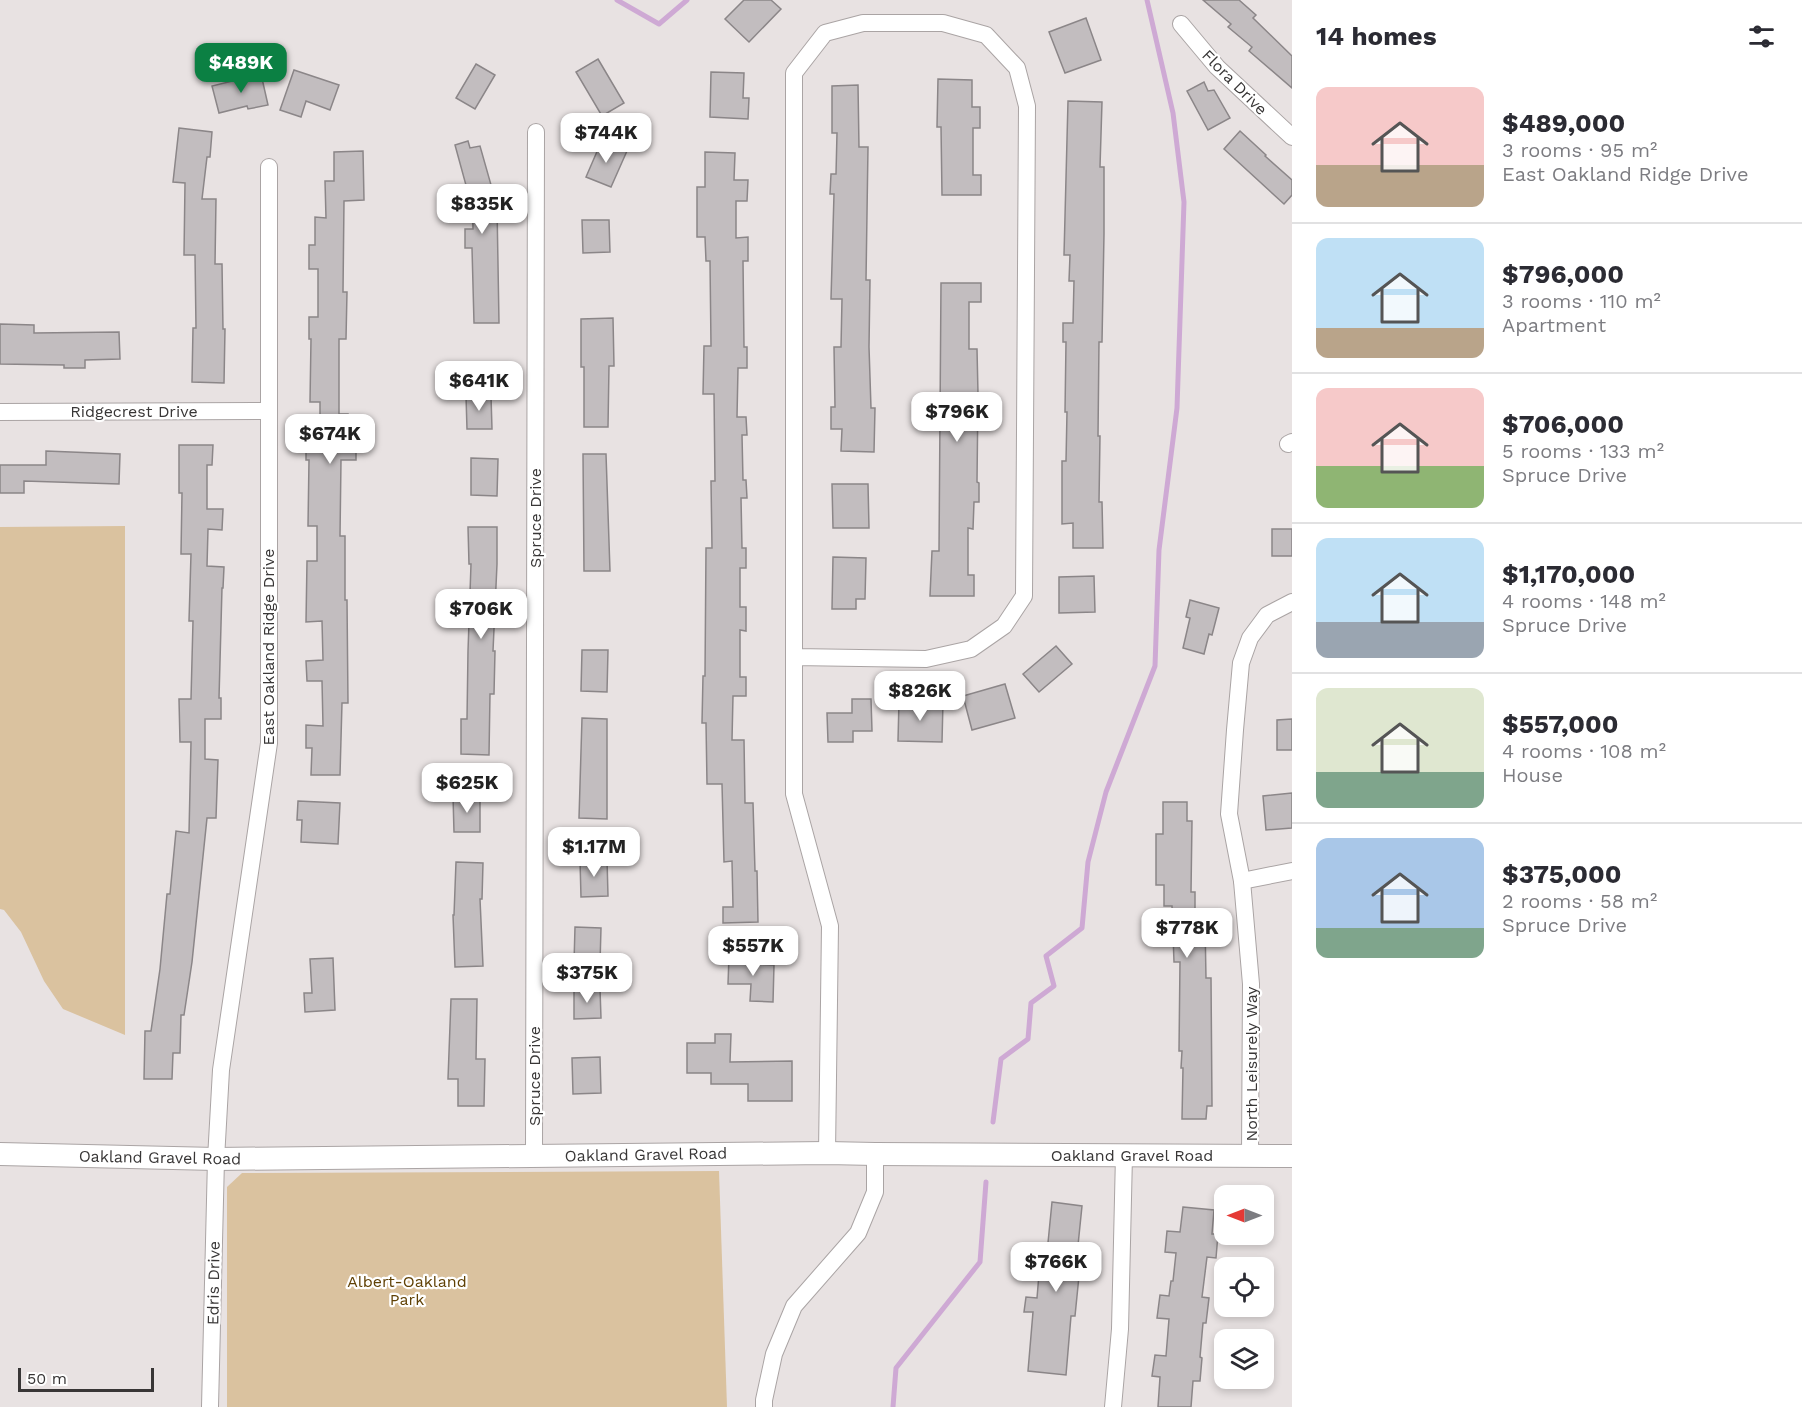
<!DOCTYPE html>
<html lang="en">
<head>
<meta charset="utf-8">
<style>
  :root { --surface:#fff; --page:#f7f7f7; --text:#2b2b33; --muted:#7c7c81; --line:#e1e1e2; --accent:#0b8043 }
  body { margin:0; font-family:"Work Sans",sans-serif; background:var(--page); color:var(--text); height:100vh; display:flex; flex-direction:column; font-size:22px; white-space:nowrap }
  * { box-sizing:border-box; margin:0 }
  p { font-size:20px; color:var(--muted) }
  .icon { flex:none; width:33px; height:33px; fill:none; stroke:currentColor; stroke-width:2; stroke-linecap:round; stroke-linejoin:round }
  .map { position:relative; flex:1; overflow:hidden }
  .drawer { display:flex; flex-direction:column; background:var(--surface); width:510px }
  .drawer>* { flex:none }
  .needle { width:39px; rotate:270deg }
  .fabs { position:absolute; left:1214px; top:1185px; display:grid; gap:12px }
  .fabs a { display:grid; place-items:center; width:60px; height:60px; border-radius:12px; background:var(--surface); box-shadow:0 3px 9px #0003; font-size:30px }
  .scale { position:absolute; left:18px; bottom:15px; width:136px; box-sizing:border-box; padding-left:6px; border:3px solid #383636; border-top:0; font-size:16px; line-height:21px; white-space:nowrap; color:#383636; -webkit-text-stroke:4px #fff; paint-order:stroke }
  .price { position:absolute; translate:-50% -51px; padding:0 14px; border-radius:12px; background:#fff; color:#222; font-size:20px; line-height:39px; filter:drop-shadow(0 2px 3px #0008) }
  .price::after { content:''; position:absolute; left:50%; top:36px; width:18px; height:14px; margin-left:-9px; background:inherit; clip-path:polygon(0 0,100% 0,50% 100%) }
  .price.active { background:var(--accent); color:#fff }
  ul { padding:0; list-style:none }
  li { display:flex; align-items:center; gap:18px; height:150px; padding:0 24px }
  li+li { border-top:2px solid var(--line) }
  li span { display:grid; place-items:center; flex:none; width:168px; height:120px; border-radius:12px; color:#555 }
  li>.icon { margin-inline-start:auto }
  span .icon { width:72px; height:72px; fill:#fffc; stroke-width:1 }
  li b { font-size:26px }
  h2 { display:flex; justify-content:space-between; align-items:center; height:72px; padding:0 24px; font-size:26px }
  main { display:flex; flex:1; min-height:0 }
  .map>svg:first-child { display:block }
  .green { fill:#dac29f }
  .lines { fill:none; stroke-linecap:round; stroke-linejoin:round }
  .stream { stroke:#cea9d4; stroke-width:5 }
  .building { fill:#c2bdbf; stroke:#8b8688; stroke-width:1.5 }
  .street-casing { stroke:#aaa4a4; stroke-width:18 }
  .secondary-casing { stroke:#aaa4a4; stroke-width:24 }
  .street { stroke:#fff; stroke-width:16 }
  .secondary { stroke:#fff; stroke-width:22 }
  .labels { text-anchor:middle; stroke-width:4.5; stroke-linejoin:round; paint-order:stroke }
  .street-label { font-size:16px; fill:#383636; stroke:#fff }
  .park-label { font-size:16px; fill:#604105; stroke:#fff }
</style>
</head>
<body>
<main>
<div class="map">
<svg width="1292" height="1407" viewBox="0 0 1292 1407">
  <rect width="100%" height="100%" fill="#e8e2e2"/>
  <g class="green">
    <path d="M 125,526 L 125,1035 L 63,1009 L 44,981 L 21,932 L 4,910 L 0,909 L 0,527 Z"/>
    <path d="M 719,1171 L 727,1407 L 227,1407 L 227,1187 L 242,1173 Z"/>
  </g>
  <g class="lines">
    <g class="stream">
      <path d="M 617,0 L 659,24 L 687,0"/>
      <path d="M 993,1122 L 1001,1059 L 1028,1039 L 1031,1003 L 1054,986 L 1046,956 L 1082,928 L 1088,862 L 1106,792 L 1155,666 L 1159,550 L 1177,408 L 1184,202 L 1173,113 L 1147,0"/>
      <path d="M 893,1407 L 896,1368 L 980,1262 L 986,1182"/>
    </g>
  </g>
  <g class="building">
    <path d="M 744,0 L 771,0 L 781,9 L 749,42 L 725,19 Z"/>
    <path d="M 1203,0 L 1239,0 L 1256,15 L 1253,18 L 1292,56 L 1292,88 L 1249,51 L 1252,47 L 1228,27 L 1231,24 Z"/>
    <path d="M 1086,18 L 1101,60 L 1065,73 L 1049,32 Z"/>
    <path d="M 598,59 L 624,103 L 602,116 L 576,72 Z"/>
    <path d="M 476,64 L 495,75 L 475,109 L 456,98 Z"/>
    <path d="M 294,70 L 339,85 L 330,110 L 306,101 L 301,117 L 280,110 Z"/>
    <path d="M 711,72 L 744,73 L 743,98 L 749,98 L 748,119 L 710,117 Z"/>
    <path d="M 261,74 L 268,105 L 248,109 L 247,106 L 219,113 L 212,86 Z"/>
    <path d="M 938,79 L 972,80 L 972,107 L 980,107 L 980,128 L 973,128 L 973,175 L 981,175 L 981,195 L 942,195 L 941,127 L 937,127 Z"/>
    <path d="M 1204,82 L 1208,91 L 1214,90 L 1230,118 L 1208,130 L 1187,91 Z"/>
    <path d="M 858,85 L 859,147 L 868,147 L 866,280 L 870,280 L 869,347 L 871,408 L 875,408 L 874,452 L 841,451 L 842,429 L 831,429 L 831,407 L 835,407 L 834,347 L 841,347 L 842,299 L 831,299 L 834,194 L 830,194 L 831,174 L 836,174 L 837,133 L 832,133 L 832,86 Z"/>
    <path d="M 1068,101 L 1102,102 L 1100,167 L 1104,167 L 1104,234 L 1102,342 L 1099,342 L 1098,436 L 1100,436 L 1099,502 L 1102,502 L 1103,548 L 1073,548 L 1073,523 L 1062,524 L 1062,461 L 1066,461 L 1067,412 L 1065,412 L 1066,342 L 1063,342 L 1063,323 L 1073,323 L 1074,281 L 1069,281 L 1070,255 L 1064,255 Z"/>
    <path d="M 179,128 L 212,132 L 210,157 L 207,157 L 202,199 L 216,199 L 215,264 L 222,264 L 223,329 L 225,329 L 224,383 L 192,382 L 193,328 L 196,328 L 195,255 L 184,255 L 185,183 L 173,182 Z"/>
    <path d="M 1240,131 L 1266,155 L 1265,156 L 1292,180 L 1292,195 L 1284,204 L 1224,149 Z"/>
    <path d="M 602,140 L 627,151 L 611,187 L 586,177 Z"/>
    <path d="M 468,141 L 470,148 L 480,146 L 497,206 L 499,323 L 474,323 L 472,248 L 465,248 L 465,229 L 473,229 L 472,188 L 467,189 L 455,145 Z"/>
    <path d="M 363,151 L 364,200 L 344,201 L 343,292 L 347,292 L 346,339 L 339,339 L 339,414 L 348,414 L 348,438 L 356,438 L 356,460 L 341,460 L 340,536 L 345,536 L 345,600 L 347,600 L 348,703 L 342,703 L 340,775 L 311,775 L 312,748 L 306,748 L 306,725 L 323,726 L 322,681 L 307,681 L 306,661 L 323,660 L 322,621 L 306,622 L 307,561 L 317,561 L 317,526 L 308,526 L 309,460 L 306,460 L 306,440 L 320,439 L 320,402 L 310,402 L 311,339 L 309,339 L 309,317 L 318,317 L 318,269 L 309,269 L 309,245 L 315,245 L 315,217 L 326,218 L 325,181 L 334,181 L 334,152 Z"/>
    <path d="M 705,152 L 735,153 L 734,180 L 748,180 L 747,201 L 736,201 L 736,238 L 748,237 L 748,261 L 743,261 L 744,347 L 747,347 L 747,368 L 738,368 L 737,417 L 746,417 L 747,435 L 742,435 L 743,480 L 746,480 L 747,498 L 741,498 L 742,548 L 746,548 L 746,568 L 740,568 L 740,607 L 746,607 L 746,631 L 740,630 L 740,677 L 746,677 L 746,696 L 733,696 L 732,740 L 744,740 L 745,803 L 753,803 L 755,871 L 757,871 L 758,922 L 723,923 L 723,907 L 733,907 L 732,861 L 724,862 L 722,784 L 707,784 L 706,723 L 702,723 L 703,676 L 705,676 L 706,548 L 712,548 L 711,481 L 715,481 L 714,394 L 703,394 L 704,346 L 711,346 L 710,261 L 706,261 L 705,237 L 697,237 L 697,187 L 705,187 Z"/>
    <path d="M 582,220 L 609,220 L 610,252 L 583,253 Z"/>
    <path d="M 941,283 L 981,283 L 981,302 L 969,302 L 969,349 L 977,349 L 978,394 L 977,482 L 979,483 L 979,502 L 974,502 L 973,529 L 968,528 L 968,575 L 974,575 L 974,596 L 930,596 L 932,551 L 939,551 Z"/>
    <path d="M 613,318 L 614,366 L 609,366 L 608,427 L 584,427 L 584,367 L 581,367 L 581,319 Z"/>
    <path d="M 0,324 L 34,325 L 34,333 L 119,332 L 120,359 L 85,360 L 85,368 L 64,368 L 64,365 L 0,364 Z"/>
    <path d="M 466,396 L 491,396 L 492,429 L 467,429 Z"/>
    <path d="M 179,445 L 213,445 L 212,465 L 207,465 L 207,509 L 223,509 L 222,530 L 208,529 L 207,566 L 224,567 L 223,588 L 222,588 L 219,698 L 221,698 L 221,719 L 205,719 L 205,759 L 218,760 L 216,818 L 207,818 L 192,962 L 184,1015 L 181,1015 L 180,1053 L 173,1053 L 172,1079 L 144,1079 L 145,1031 L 151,1031 L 160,969 L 167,894 L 170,894 L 176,831 L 189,833 L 191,742 L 180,742 L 179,699 L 191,699 L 193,621 L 189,621 L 191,554 L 181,554 L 182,493 L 179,493 Z"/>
    <path d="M 46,451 L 120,454 L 119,484 L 24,481 L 24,493 L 0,493 L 0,465 L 46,465 Z"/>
    <path d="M 583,454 L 606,454 L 610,571 L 584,571 Z"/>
    <path d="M 471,458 L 498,459 L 497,496 L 471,495 Z"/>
    <path d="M 832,484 L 868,484 L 869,528 L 833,528 Z"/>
    <path d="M 468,527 L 497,527 L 497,564 L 493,651 L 495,651 L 494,694 L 490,694 L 489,755 L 461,754 L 461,719 L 467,719 L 468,651 L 471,564 L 469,564 Z"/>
    <rect x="1272" y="529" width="20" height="27"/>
    <path d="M 833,557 L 866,558 L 865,599 L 856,599 L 856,609 L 832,609 Z"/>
    <path d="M 1094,576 L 1095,612 L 1059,613 L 1059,577 Z"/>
    <path d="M 1190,600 L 1219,608 L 1212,635 L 1209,634 L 1204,654 L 1183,648 L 1190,618 L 1186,617 Z"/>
    <path d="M 1056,646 L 1072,664 L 1039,692 L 1023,674 Z"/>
    <path d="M 582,650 L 608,650 L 607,692 L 581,691 Z"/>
    <path d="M 1005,684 L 1015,718 L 972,730 L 963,696 Z"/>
    <path d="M 852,699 L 871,699 L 872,731 L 853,731 L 853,742 L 828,742 L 827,713 L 852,713 Z"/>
    <path d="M 899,701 L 943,702 L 942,742 L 898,741 Z"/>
    <path d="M 582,718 L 607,719 L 607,819 L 579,818 Z"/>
    <path d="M 1292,719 L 1292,750 L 1277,750 L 1277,720 Z"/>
    <path d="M 1292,793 L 1292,828 L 1266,830 L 1263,796 Z"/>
    <path d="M 453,796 L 480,796 L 480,832 L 454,832 Z"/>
    <path d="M 298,801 L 340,803 L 338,844 L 301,842 L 302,820 L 297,820 Z"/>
    <path d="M 1163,802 L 1187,802 L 1187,821 L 1192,821 L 1191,892 L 1195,892 L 1195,922 L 1205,922 L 1206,978 L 1211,978 L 1212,1106 L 1207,1106 L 1206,1119 L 1182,1119 L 1183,1068 L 1181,1068 L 1182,1051 L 1179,1051 L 1180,962 L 1174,962 L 1172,906 L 1164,906 L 1164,885 L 1156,885 L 1156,834 L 1163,834 Z"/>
    <path d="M 607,859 L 608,896 L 581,897 L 580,860 Z"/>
    <path d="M 456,862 L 483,863 L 482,899 L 480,899 L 483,966 L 455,967 L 453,915 L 454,915 Z"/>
    <path d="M 575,927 L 601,928 L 600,963 L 574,963 Z"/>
    <path d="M 729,956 L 754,957 L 754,964 L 774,965 L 773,1002 L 750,1001 L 751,984 L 728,984 Z"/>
    <path d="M 333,958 L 335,1010 L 305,1012 L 304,993 L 312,993 L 310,959 Z"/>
    <path d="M 600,989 L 601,1018 L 574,1019 L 574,990 Z"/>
    <path d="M 451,999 L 477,999 L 476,1059 L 485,1059 L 484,1106 L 458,1106 L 458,1079 L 448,1079 Z"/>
    <path d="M 715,1034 L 731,1034 L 730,1062 L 792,1061 L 792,1101 L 748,1101 L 748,1084 L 711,1084 L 711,1073 L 687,1073 L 687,1043 L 715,1043 Z"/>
    <path d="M 600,1057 L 601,1093 L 573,1094 L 572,1058 Z"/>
    <path d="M 1052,1202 L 1082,1206 L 1076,1265 L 1080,1266 L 1075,1316 L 1071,1316 L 1066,1375 L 1028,1371 L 1033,1312 L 1024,1312 L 1026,1297 L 1037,1298 L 1040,1262 L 1046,1263 Z"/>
    <path d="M 1183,1207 L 1214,1210 L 1212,1234 L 1218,1234 L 1216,1258 L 1207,1257 L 1202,1297 L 1209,1298 L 1206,1323 L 1203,1323 L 1200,1357 L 1202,1358 L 1200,1381 L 1193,1381 L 1191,1407 L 1158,1407 L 1160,1377 L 1152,1376 L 1155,1355 L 1166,1356 L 1169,1319 L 1157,1318 L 1160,1295 L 1169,1296 L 1171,1281 L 1173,1281 L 1176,1253 L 1165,1252 L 1167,1231 L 1180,1232 Z"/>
  </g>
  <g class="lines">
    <defs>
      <g id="street">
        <path d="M 1181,24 L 1217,67 L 1292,137"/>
        <path d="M 0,412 L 269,411"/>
        <path d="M 1288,444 L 1292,442"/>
        <path d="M 794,657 L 926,659 L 971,649 L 1004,626 L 1024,596 L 1027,106 L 1017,68 L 986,35 L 943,23 L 863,23 L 825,33 L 794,73 L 794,794 L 830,926 L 827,1153"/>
        <path d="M 1242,881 L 1292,871"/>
        <path d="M 534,1155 L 536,132"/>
        <path d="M 1250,1155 L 1251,984 L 1242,881 L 1229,814 L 1235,730 L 1241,663 L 1250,638 L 1267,615 L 1292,602"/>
        <path d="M 210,1407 L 216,1159 L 221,1070 L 269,743 L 269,167"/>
        <path d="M 764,1407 L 764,1400 L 774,1354 L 794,1306 L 858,1233 L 875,1192 L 875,1154"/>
        <path d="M 1113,1407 L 1120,1329 L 1124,1155"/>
      </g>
      <path id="secondary" d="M 0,1154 L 216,1159 L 827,1153 L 875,1154 L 1292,1156"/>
    </defs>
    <use href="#street" class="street-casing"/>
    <use href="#secondary" class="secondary-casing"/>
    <use href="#street" class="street"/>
    <use href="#secondary" class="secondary"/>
  </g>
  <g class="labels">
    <g class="street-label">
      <text transform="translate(1235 82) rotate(45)" y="6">Flora Drive</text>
      <text x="134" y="417">Ridgecrest Drive</text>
      <text transform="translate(535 518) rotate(-90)" y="6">Spruce Drive</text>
      <text transform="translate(268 647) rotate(-90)" y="6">East Oakland Ridge Drive</text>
      <text transform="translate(1251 1064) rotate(-90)" y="6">North Leisurely Way</text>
      <text transform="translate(534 1076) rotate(-90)" y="6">Spruce Drive</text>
      <text transform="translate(646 1154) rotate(-1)" y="6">Oakland Gravel Road</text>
      <text x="1132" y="1161">Oakland Gravel Road</text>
      <text transform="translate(160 1157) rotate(1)" y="6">Oakland Gravel Road</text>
      <text transform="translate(213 1283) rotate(-89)" y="6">Edris Drive</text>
    </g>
    <g class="park-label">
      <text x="407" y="1287">Albert-Oakland<tspan x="407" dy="18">Park</tspan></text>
    </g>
  </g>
</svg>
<div class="fabs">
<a><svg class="needle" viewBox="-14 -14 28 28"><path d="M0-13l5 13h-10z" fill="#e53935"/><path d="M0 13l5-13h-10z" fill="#7c7c81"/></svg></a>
<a><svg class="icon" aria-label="locate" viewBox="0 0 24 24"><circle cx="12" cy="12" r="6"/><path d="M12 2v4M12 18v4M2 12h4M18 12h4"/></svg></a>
<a><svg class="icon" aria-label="layers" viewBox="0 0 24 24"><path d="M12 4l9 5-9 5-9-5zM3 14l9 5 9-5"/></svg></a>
</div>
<div class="scale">50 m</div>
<b class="price active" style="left:241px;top:94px">$489K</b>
<b class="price" style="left:606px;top:164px">$744K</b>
<b class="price" style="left:482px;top:235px">$835K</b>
<b class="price" style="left:479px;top:412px">$641K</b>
<b class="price" style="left:957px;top:443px">$796K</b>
<b class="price" style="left:330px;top:465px">$674K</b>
<b class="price" style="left:481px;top:640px">$706K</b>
<b class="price" style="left:920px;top:722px">$826K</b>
<b class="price" style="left:467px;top:814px">$625K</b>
<b class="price" style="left:594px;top:878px">$1.17M</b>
<b class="price" style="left:1187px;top:959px">$778K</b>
<b class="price" style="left:753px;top:977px">$557K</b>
<b class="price" style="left:587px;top:1004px">$375K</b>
<b class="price" style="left:1056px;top:1293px">$766K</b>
</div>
<section class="drawer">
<h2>14 homes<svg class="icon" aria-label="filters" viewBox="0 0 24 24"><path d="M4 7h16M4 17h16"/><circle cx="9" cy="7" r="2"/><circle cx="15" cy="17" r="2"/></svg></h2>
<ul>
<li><span style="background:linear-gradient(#f6c9c9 65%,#b9a48a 0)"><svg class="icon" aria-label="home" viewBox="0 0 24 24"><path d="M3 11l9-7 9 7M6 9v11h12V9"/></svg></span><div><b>$489,000</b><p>3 rooms · 95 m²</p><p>East Oakland Ridge Drive</p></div></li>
<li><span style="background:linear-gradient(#bfe0f5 75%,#b9a48a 0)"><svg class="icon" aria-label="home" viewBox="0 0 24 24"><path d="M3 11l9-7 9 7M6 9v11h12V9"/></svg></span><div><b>$796,000</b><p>3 rooms · 110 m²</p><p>Apartment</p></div></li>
<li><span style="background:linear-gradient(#f6c9c9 65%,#8fb573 0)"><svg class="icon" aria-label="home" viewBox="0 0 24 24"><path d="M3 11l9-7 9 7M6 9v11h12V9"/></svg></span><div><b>$706,000</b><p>5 rooms · 133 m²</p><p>Spruce Drive</p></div></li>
<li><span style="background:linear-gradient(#bfe0f5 70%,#9aa5b1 0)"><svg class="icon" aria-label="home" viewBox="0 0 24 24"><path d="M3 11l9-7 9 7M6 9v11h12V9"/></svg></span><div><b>$1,170,000</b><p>4 rooms · 148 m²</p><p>Spruce Drive</p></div></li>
<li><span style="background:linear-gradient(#dfe7d0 70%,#7fa58c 0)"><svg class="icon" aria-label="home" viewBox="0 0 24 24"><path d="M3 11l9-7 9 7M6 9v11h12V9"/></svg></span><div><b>$557,000</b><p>4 rooms · 108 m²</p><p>House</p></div></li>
<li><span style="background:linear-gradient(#a9c7e8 75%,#7fa58c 0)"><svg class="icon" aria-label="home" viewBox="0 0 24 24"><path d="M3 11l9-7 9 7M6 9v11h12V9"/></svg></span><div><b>$375,000</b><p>2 rooms · 58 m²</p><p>Spruce Drive</p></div></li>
</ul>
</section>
</main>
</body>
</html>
